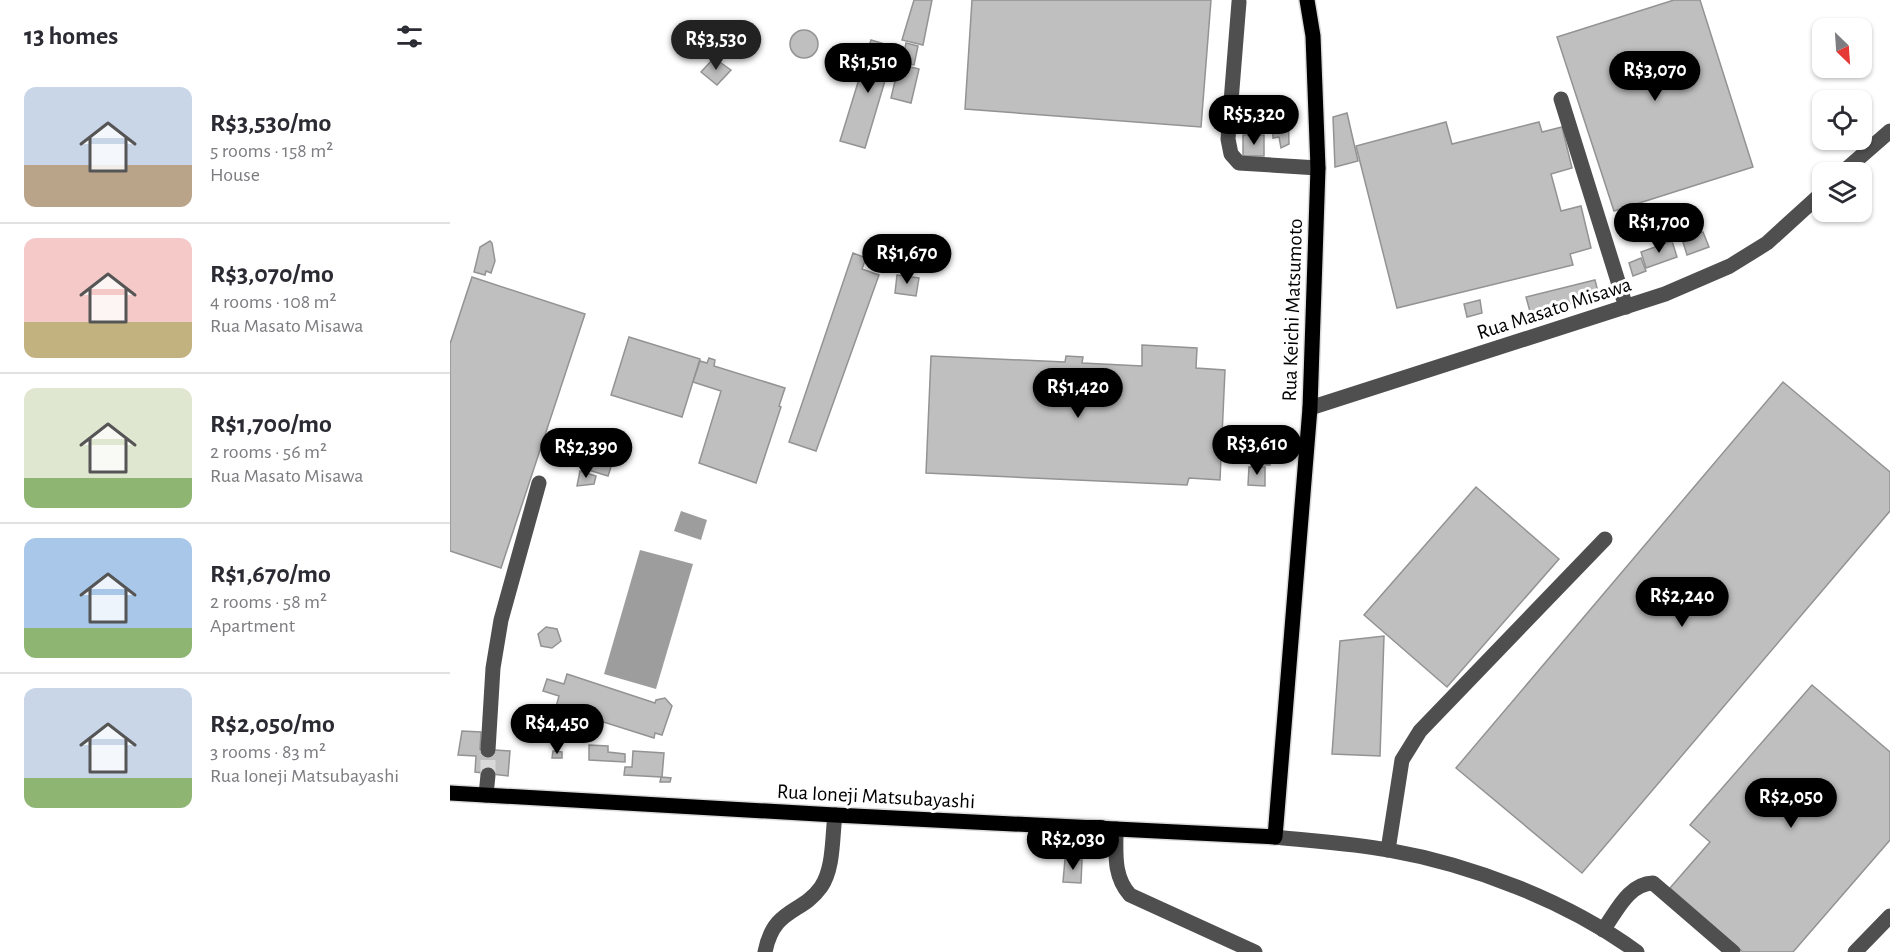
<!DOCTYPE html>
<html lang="en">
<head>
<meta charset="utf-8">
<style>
  :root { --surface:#fff; --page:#f7f7f7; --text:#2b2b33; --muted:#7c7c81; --line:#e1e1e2; --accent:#000 }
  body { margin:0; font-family:"Alegreya Sans",sans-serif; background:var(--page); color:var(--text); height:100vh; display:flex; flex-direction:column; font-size:22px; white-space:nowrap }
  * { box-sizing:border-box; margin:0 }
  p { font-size:20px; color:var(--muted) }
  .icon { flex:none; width:33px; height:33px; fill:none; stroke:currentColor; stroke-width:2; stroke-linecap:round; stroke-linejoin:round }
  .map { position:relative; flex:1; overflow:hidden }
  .side { display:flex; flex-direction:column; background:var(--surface); width:450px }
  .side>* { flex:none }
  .needle { width:39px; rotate:155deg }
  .buttons { position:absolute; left:1362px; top:18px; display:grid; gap:12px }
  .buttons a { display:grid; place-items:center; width:60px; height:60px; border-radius:12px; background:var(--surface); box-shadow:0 2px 4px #0004; font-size:30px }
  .price { position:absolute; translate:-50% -51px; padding:0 14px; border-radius:21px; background:var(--accent); color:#fff; font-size:20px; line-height:39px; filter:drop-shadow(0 2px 3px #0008) }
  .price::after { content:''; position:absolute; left:50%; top:36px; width:18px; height:14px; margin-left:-9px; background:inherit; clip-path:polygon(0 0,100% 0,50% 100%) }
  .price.selected { background:#222; color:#fff }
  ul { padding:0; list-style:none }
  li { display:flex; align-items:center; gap:18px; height:150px; padding:0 24px }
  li+li { border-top:2px solid var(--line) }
  li span { display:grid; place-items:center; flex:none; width:168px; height:120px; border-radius:12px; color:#555 }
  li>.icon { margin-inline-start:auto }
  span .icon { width:72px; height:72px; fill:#fffc; stroke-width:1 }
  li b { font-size:26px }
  h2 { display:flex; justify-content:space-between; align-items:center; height:72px; padding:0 24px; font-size:26px }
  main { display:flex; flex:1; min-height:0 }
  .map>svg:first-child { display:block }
  .water { fill:#9d9d9d }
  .building { fill:#bfbfbf; stroke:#939393; stroke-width:1.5 }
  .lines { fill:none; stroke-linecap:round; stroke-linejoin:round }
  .minor-tunnel { stroke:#d9d9d9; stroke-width:15; stroke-dasharray:15 8; stroke-linecap:butt }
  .major-casing { stroke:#dbdbdb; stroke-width:18 }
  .minor { stroke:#4f4f4f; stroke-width:15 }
  .major { stroke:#000; stroke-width:15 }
  .labels { text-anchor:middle; stroke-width:6; stroke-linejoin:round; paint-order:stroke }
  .street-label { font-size:21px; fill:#000; stroke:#fff }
</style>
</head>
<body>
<main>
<section class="side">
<h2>13 homes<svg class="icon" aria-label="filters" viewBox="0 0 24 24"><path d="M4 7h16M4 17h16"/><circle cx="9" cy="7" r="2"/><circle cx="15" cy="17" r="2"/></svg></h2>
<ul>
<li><span style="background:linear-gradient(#c9d6e8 65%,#b9a48a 0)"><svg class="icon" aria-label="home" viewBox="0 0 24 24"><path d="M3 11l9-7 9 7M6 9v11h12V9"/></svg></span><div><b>R$3,530/mo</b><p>5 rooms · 158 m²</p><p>House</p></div></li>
<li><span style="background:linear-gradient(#f6c9c9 70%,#c2b280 0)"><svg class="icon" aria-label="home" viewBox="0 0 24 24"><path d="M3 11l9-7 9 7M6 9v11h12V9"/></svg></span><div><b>R$3,070/mo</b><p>4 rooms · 108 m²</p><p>Rua Masato Misawa</p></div></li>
<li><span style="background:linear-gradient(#dfe7d0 75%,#8fb573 0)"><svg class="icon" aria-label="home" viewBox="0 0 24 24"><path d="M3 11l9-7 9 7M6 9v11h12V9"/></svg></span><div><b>R$1,700/mo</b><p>2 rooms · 56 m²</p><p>Rua Masato Misawa</p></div></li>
<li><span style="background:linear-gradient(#a9c7e8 75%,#8fb573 0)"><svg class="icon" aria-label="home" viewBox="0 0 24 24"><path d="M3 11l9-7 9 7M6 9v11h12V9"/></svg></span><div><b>R$1,670/mo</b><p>2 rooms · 58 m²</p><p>Apartment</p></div></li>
<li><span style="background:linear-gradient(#c9d6e8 75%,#8fb573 0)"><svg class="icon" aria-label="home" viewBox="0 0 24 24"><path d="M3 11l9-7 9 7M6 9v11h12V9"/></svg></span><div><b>R$2,050/mo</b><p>3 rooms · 83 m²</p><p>Rua Ioneji Matsubayashi</p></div></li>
</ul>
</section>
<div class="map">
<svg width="1440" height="952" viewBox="0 0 1440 952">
  <rect width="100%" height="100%" fill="#fff"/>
  <g class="water">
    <path d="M 231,511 L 257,520 L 251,540 L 224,531 Z"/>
    <path d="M 190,550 L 243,564 L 206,689 L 154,674 Z"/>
  </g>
  <g class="building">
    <path d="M 464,0 L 482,0 L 473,45 L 452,40 Z"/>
    <path d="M 522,0 L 761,0 L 751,127 L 515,109 Z"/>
    <path d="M 1224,0 L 1250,0 L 1303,167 L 1164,211 L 1107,37 Z"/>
    <circle cx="354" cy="44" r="14"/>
    <path d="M 271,32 L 288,45 L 277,58 L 260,45 Z"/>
    <path d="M 421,40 L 445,47 L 415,148 L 390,141 Z"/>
    <path d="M 456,43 L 468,46 L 464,65 L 452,63 Z"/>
    <path d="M 264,58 L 281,70 L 267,85 L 251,72 Z"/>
    <path d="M 449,64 L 469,69 L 461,103 L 441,98 Z"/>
    <path d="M 838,109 L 839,144 L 831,148 L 829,137 L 823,138 L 822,110 Z"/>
    <path d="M 897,113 L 908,161 L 885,167 L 883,117 Z"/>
    <path d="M 996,122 L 1002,144 L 1089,122 L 1092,132 L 1112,127 L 1122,168 L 1101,174 L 1111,211 L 1131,206 L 1141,248 L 1120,254 L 1123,265 L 947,308 L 906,146 Z"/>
    <rect x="793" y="135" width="21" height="21"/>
    <path d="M 1253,232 L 1259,247 L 1237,255 L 1232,239 Z"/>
    <path d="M 40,241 L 42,243 L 45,261 L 41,273 L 36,271 L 35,275 L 24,272 L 30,247 Z"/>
    <path d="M 1222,241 L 1227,257 L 1196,268 L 1191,252 Z"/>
    <path d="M 403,253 L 416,258 L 412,269 L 429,275 L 366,451 L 339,442 Z"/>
    <path d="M 1191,258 L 1196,271 L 1183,276 L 1179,263 Z"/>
    <path d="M 447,275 L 469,278 L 466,296 L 445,293 Z"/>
    <path d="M 22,277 L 135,314 L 51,568 L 0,551 L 0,344 Z"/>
    <path d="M 1145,280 L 1149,296 L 1081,315 L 1076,297 Z"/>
    <path d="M 1030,300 L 1032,313 L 1017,317 L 1014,304 Z"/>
    <path d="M 179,337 L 250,359 L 232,417 L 161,395 Z"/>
    <path d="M 692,345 L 747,348 L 746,368 L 775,370 L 770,480 L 739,478 L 737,485 L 476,473 L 481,356 L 615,362 L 616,356 L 633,357 L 632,363 L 692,366 Z"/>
    <path d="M 259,358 L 265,360 L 264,366 L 335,388 L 329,406 L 331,407 L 306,483 L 249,463 L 271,391 L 243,382 L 250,361 L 257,363 Z"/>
    <path d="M 1333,382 L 1440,472 L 1440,511 L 1132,873 L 1006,768 Z"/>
    <path d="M 142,437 L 168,445 L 158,476 L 132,468 Z"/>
    <path d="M 802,446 L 820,447 L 820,465 L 801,464 Z"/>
    <path d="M 799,467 L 815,467 L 815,486 L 798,485 Z"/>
    <path d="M 130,471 L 146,476 L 144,484 L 127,486 Z"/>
    <path d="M 1026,487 L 1109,559 L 997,687 L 914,615 Z"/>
    <path d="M 96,627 L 107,629 L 111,641 L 102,648 L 91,646 L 88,634 Z"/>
    <path d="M 934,636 L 930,756 L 882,754 L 890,641 Z"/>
    <path d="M 117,674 L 205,703 L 206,700 L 215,698 L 222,706 L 212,735 L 205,733 L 204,738 L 106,707 L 109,696 L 93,691 L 97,679 L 114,684 Z"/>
    <path d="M 1362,685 L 1440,752 L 1440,840 L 1343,952 L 1293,952 L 1220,888 L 1260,842 L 1240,825 Z"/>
    <path d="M 12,731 L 31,732 L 30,749 L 60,751 L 58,776 L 25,772 L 26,756 L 8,755 Z"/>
    <path d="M 139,745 L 158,746 L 158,752 L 175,754 L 175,762 L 139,760 Z"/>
    <path d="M 103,751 L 112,752 L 112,758 L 102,758 Z"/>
    <path d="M 183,751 L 214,753 L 212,777 L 221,778 L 220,782 L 210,782 L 211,777 L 174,775 L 175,767 L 182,767 Z"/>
    <path d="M 615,859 L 632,860 L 631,883 L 613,882 Z"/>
  </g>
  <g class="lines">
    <path class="minor-tunnel" d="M 38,775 L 38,750"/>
    <defs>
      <path id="major" d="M 0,793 L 385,815 L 825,837 L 860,408 L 868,168 L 863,36 L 857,0"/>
    </defs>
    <use href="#major" class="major-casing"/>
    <g class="minor">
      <path d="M 789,2 L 778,139 L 781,154 L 789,163 L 868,168"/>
      <path d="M 1111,99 L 1176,307"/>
      <path d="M 1393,172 L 1440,131"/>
      <path d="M 860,408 L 1215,294 L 1280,266 L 1317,243 L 1372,193"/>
      <path d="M 38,750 L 43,668 L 51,620 L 89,483"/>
      <path d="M 36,795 L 38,775"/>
      <path d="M 666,829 C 666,853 663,876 680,895 L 805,952"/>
      <path d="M 825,837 C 862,841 901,843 938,850 C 1023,865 1117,901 1187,952"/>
      <path d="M 938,850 L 952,760 L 970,731 L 1155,539"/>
      <path d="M 1153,930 C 1167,911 1178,884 1203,883 L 1283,952"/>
      <path d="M 315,952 C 324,907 351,915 371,887 C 384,868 382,837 385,815"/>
      <path d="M 1405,952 L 1440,916"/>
    </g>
    <use href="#major" class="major"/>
  </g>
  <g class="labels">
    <g class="street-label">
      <text transform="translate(1104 308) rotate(-18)" y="7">Rua Masato Misawa</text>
      <text transform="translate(842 310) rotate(-88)" y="7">Rua Keichi Matsumoto</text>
      <text transform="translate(426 796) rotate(3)" y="7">Rua Ioneji Matsubayashi</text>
    </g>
  </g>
</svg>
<div class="buttons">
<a><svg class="needle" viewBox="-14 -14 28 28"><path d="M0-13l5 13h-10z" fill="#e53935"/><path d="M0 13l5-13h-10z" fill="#7c7c81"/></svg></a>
<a><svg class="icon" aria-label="locate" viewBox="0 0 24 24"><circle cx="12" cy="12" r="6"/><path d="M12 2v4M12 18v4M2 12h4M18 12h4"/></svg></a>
<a><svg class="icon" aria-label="layers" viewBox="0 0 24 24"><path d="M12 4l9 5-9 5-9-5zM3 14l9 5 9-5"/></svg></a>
</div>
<b class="price selected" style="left:266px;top:71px">R$3,530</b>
<b class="price" style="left:418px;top:94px">R$1,510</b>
<b class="price" style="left:1205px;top:102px">R$3,070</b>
<b class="price" style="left:804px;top:146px">R$5,320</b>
<b class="price" style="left:1209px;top:254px">R$1,700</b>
<b class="price" style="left:457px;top:285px">R$1,670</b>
<b class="price" style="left:628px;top:419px">R$1,420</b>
<b class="price" style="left:807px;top:476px">R$3,610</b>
<b class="price" style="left:136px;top:479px">R$2,390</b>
<b class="price" style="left:1232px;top:628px">R$2,240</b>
<b class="price" style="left:107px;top:755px">R$4,450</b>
<b class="price" style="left:1341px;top:829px">R$2,050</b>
<b class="price" style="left:623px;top:871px">R$2,030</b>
</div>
</main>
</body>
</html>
